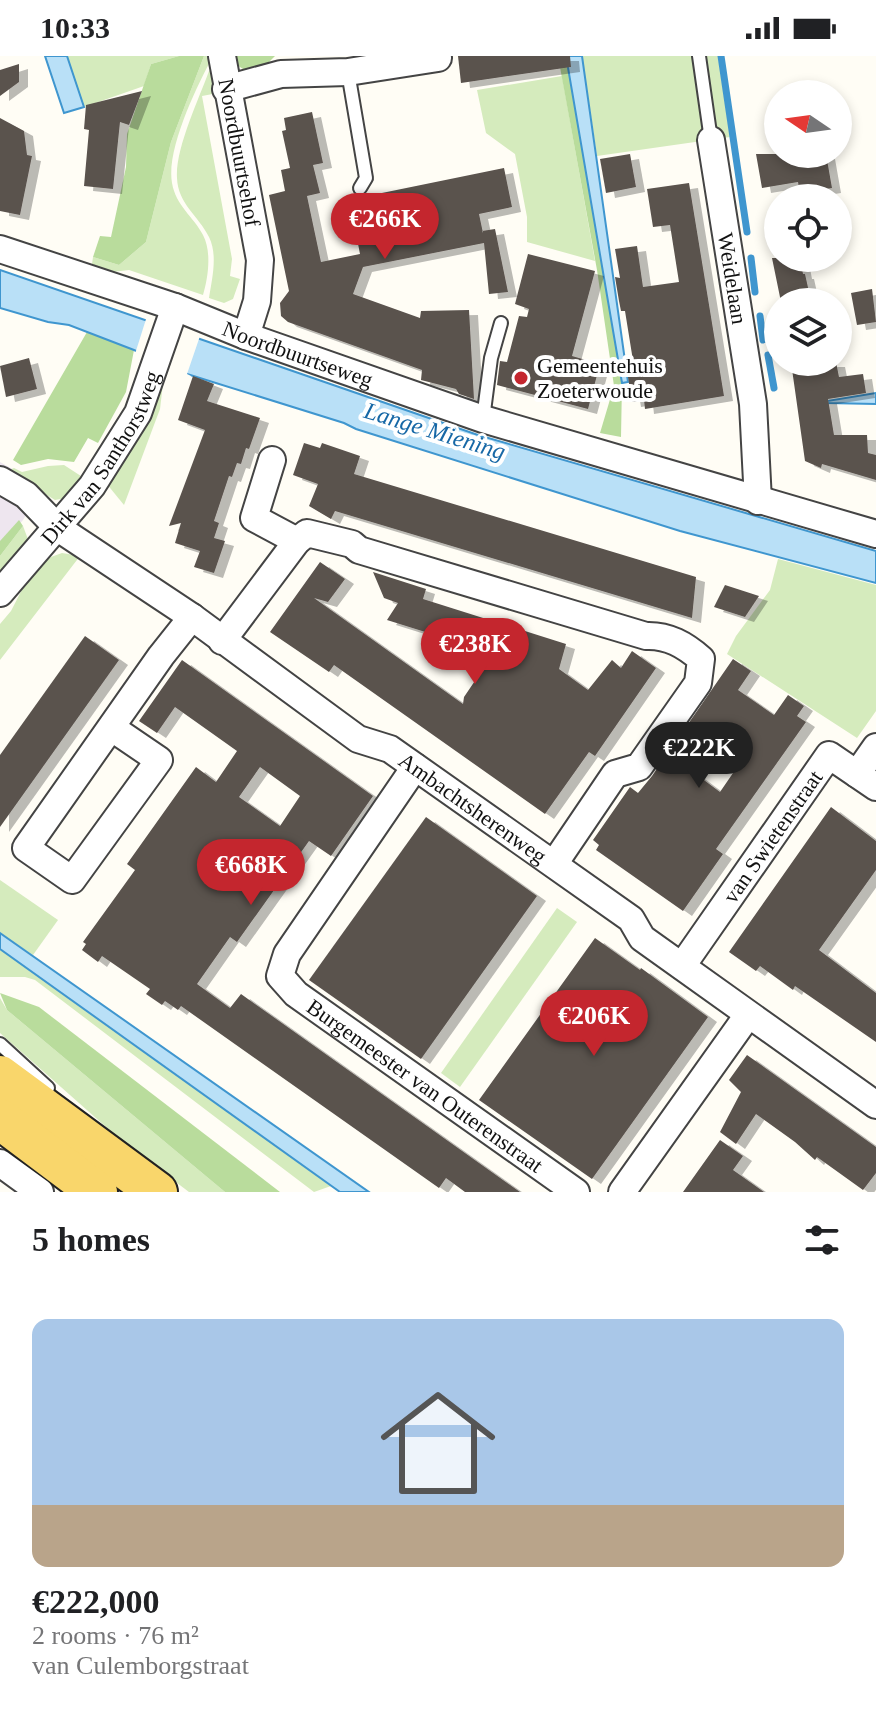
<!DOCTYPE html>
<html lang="en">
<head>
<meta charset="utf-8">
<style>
  :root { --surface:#fff; --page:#f2f2f2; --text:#202124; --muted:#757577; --accent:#c4262e }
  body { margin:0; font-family:Georgia,serif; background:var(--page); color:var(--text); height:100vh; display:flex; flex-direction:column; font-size:30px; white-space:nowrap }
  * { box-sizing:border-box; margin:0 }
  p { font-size:26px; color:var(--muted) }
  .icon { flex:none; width:44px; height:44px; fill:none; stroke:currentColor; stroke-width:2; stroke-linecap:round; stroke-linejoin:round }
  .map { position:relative; height:1136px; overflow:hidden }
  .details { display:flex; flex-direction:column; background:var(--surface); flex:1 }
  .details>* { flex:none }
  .needle { width:52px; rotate:283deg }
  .fabs { position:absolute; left:764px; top:24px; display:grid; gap:16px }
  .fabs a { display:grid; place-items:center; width:88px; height:88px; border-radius:50%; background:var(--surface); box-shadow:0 4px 12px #0003; font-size:40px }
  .price { position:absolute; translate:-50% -68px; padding:0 18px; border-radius:28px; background:var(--accent); color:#fff; font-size:26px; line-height:52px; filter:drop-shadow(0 2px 4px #0008) }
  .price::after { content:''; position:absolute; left:50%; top:48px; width:24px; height:18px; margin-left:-12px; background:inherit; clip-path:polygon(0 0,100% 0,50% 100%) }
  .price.selected { background:#222; color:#fff }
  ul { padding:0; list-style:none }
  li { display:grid; align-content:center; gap:16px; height:424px; padding:0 32px }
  li span { display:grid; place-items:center; height:248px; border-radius:16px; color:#555 }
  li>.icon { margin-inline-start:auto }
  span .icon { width:144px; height:144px; fill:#fffc; stroke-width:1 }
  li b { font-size:34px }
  h2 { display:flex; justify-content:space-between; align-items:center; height:96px; padding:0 32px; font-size:34px }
  .status { display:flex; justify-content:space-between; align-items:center; height:56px; padding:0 40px; background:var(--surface); direction:ltr }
  .status svg { height:22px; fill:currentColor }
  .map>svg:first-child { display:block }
  .industrial { fill:#eee6ef }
  .green { fill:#d5ebbd }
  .forest { fill:#b9dc9c }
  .water { fill:#b9e0f7; stroke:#3f96cf; stroke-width:2 }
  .pier { fill:#fffdf5 }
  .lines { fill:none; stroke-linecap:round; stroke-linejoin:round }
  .stream { stroke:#3f96cf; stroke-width:7 }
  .building { fill:#5a524d; fill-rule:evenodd; filter:url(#shadow) }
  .service-casing { stroke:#444; stroke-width:16 }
  .minor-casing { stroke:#444; stroke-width:30 }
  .primary-casing { stroke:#222; stroke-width:44 }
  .service { stroke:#fff; stroke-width:12 }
  .minor { stroke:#fff; stroke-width:26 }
  .primary { stroke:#f9d66b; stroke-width:40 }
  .poi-dot { fill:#c4262e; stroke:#fff; stroke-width:3 }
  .labels { text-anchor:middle; stroke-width:8; stroke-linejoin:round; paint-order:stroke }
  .street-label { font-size:22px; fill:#111; stroke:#fff }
  .poi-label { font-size:22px; fill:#111; stroke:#fff; text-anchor:start }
  .water-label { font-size:24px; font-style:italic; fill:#1768a6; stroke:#fff }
</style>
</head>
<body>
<div class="status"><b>10:33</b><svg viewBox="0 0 49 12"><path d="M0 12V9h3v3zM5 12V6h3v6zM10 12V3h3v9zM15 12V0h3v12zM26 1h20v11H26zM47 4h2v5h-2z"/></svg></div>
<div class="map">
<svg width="876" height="1136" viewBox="0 0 876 1136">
  <defs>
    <filter id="shadow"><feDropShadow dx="9" dy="5" stdDeviation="0" flood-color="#0004"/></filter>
  </defs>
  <rect width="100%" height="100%" fill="#fffdf5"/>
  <path class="industrial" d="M 0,406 L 43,430 L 23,464 L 0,490 Z"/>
  <g class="green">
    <path d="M 67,0 L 179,0 L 151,8 L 144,30 L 84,51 Z"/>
    <path d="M 204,0 L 213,0 C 197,30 166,93 172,127 C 176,150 193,160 203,179 C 212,196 208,222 203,239 L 129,214 L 112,216 L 92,208 L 93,201 L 119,209 L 146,186 L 171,86 Z"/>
    <path d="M 582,0 L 718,0 L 730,81 L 597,100 Z"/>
    <path d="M 213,12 L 218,37 L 202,40 L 232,203 L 230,220 L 240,223 L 233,243 L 224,247 L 209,242 C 212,223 218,199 209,181 C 198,159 178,148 177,122 C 175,93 199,43 209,15 Z"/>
    <path d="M 562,20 L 595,205 L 527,186 L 527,161 L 515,98 L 486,77 L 477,34 Z"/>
    <path d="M 164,319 L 160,353 L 124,449 L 106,427 Z"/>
    <path d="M 64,409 L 84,422 L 66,442 L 55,444 L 7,415 L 14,412 L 22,416 L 48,410 Z"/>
    <path d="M 23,470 L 29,486 L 0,520 L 0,500 Z"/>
    <path d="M 62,497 L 80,500 L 0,604 L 0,568 L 11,555 L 31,516 L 51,501 Z"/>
    <path d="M 778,503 L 876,529 L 876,655 L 857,682 L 727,598 L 736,580 L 770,534 Z"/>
    <path d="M 0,824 L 58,864 L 33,899 L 0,877 Z"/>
    <path d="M 557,852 L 577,866 L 460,1031 L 441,1017 Z"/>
    <path d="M 0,893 L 5,895 L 331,1130 L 314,1136 L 35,924 L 25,921 L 0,921 Z"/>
    <path d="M 0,942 L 7,954 L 225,1136 L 189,1136 L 123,1086 L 0,977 Z"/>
  </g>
  <g class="forest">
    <path d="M 179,0 L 204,0 L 171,86 L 146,186 L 119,209 L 93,201 L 100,180 L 111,181 L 126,111 L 127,78 L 151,8 Z"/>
    <path d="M 231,0 L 275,0 L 265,10 L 246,15 L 231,5 Z"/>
    <path d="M 558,0 L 566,0 L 622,327 L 621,381 L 600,377 L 614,330 L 597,214 Z"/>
    <path d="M 87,276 L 134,294 L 126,336 L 98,387 L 88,382 L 74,406 L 48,403 L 21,409 L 13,404 Z"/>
    <path d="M 19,464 L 23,470 L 0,500 L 0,485 Z"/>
    <path d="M 0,937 L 39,951 L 280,1136 L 225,1136 L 7,954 Z"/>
  </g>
  <g class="water">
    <path d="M 45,0 L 67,0 L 84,51 L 64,57 Z"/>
    <path d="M 566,0 L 582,0 L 628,326 L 622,327 Z"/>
    <path d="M 0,214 L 478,379 L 876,495 L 876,527 L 680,475 L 356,373 L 344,367 L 187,318 L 134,294 L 69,269 L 48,266 L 0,252 Z"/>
    <path d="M 876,337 L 876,348 L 827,347 L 827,345 Z"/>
    <path d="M 0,877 L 369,1136 L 340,1136 L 0,893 Z"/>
  </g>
  <path class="pier" d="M 147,260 L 200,280 L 187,318 L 191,320 L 190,323 L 135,298 Z"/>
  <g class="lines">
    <g class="stream">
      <path d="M 721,0 L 747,176"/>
      <path d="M 751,202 L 755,236"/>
      <path d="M 760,260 L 763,284"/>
      <path d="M 768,299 L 774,332"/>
    </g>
  </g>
  <g class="building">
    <path d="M 458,0 L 570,0 L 571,11 L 461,27 Z"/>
    <path d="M 19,8 L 19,26 L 0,40 L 0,14 Z"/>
    <path d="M 142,35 L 129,69 L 120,66 L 113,133 L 84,130 L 89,74 L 84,73 L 86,49 Z"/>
    <path d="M 312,56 L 323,107 L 313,109 L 320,137 L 307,140 L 321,206 L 360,198 L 351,152 L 379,145 L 377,138 L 504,112 L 512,151 L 479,158 L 483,177 L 482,175 L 495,173 L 508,236 L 489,238 L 484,187 L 363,211 L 353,238 L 420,262 L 421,255 L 469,254 L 474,343 L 459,338 L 456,333 L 421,324 L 422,314 L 288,266 L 281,260 L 280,247 L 289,235 L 269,139 L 285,135 L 281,114 L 290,112 L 282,75 L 286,74 L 284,62 Z"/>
    <path d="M 0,62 L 24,75 L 27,99 L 32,100 L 20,159 L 0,155 Z"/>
    <path d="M 630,98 L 636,131 L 606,137 L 600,103 Z"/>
    <path d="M 756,98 L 826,98 L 832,132 L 800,137 L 798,126 L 762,132 Z"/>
    <path d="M 689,127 L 724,340 L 645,353 L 644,344 L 632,346 L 627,315 L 635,317 L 625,255 L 621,255 L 619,245 L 615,221 L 620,222 L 615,193 L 637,190 L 643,231 L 679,226 L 670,169 L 653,171 L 647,133 Z"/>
    <path d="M 528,198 L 595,215 L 572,300 L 600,308 L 588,353 L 497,329 L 500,305 L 507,306 L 519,260 L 527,261 L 529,253 L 515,248 Z"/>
    <path d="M 772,202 L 800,202 L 803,218 L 805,218 L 809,236 L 807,241 L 781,246 Z"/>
    <path d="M 872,233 L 876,266 L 857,269 L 851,237 Z"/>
    <path d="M 29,302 L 37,333 L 6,341 L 0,310 Z"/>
    <path d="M 791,306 L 836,306 L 839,321 L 863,318 L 866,337 L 828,343 L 834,379 L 867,379 L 868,397 L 876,399 L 876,424 L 822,408 L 821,412 L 805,405 Z"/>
    <path d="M 193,320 L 214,328 L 207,345 L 260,362 L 249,393 L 246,392 L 241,408 L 237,407 L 232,421 L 229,420 L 214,465 L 219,467 L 214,482 L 225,485 L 214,517 L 194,511 L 200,495 L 175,487 L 181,467 L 169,470 L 205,374 L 178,364 Z"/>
    <path d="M 304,387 L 320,392 L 322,387 L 360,400 L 354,418 L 696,521 L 692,562 L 335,455 L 331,463 L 309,450 L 318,428 L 293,419 Z"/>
    <path d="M 320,506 L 345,523 L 328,546 L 314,542 L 463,648 L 464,641 L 487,607 L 469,602 L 470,590 L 387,564 L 398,547 L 384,542 L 373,516 L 426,533 L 423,543 L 566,588 L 559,613 L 588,634 L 612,604 L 621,612 L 632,595 L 656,612 L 595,700 L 589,696 L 545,758 L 334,609 L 329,616 L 270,576 Z"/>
    <path d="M 725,529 L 759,540 L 745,561 L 714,551 Z"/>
    <path d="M 85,580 L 119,604 L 0,771 L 0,699 Z"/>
    <path d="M 733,603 L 751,615 L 738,634 L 774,659 L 788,639 L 804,650 L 797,660 L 806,666 L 716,793 L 723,798 L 683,855 L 596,794 L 599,789 L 593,784 L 630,731 L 638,737 L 652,720 ZM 708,676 L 744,701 L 720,736 L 685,710 Z"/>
    <path d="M 182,604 L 373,740 L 331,800 L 309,785 L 237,886 L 230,881 L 197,928 L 230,952 L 241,938 L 520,1136 L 465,1136 L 446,1122 L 439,1132 L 181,950 L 178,954 L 165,945 L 162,949 L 146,938 L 150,933 L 102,900 L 98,906 L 82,894 L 86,888 L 83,886 L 135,814 L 127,808 L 196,711 L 216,726 L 237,695 L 175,651 L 157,677 L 139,665 ZM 260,711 L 300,740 L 280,770 L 239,741 Z"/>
    <path d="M 831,751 L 876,785 L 876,814 L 819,894 L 876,937 L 876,986 L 795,930 L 793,934 L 760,910 L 756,915 L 729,896 Z"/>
    <path d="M 426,761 L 537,840 L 421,1003 L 309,924 Z"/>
    <path d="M 595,882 L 640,914 L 641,912 L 708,961 L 592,1123 L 479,1044 Z"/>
    <path d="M 747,999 L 876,1091 L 876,1117 L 863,1134 L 817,1101 L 815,1104 L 795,1086 L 756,1058 L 736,1088 L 720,1076 L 741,1036 L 729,1024 Z"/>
    <path d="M 720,1084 L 743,1100 L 733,1114 L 764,1136 L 683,1136 Z"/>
  </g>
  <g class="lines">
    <defs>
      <g id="service">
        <path d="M 699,0 L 711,84"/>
        <path d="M 348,16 L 366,122 L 360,132"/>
        <path d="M 483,363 L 491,302 L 501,267"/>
        <path d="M 0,988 L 48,1032"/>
      </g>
      <g id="minor">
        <path id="s1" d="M 222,0 L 260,204 L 257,245 L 246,280"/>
        <path d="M 226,33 L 281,18 L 348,16 L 438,2"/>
        <path id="s2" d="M 711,84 L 753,348 L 758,445"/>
        <path id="s3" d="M 0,193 L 175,251 L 246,280 L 483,363 L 876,478"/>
        <path d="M 272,404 L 254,462 L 297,485"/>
        <path id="s4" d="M 0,424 L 26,439 L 58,472 L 192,561 L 358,683 L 390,693 L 631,863 L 642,882 L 876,1049"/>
        <path id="s5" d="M 0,537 L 92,430 L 138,357 L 175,251"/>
        <path d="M 222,585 L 297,485 L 307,477 L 352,488 L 359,494 L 646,580 C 668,579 685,589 701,603 L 698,627 L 639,711 L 615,718 L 554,808"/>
        <path d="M 112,672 L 159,704 L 72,824 L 26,792 L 161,600 L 192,561"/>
        <path id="s6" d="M 415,711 L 287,898 L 280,920 L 296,938 L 576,1136"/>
        <path d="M 857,718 L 876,691"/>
        <path id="s7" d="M 682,910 L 829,699 L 876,731"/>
        <path d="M 0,1107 L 40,1136"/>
        <path d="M 622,1136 L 748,959"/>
      </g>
      <g id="primary">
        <path d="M 0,1020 L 157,1136"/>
        <path d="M 0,1063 L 97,1136"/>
      </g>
    </defs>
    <use href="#service" class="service-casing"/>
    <use href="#minor" class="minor-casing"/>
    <use href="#primary" class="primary-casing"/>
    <use href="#service" class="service"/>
    <use href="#minor" class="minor"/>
    <use href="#primary" class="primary"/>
  </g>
  <circle class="poi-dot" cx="521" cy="322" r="8"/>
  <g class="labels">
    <g class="street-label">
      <text dy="8" stroke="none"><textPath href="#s1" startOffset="98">Noordbuurtsehof</textPath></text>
      <text dy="8" stroke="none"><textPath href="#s2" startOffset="140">Weidelaan</textPath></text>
      <text dy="8" stroke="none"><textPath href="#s3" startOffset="316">Noordbuurtseweg</textPath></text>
      <text dy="8" stroke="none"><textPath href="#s5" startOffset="170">Dirk van Santhorstweg</textPath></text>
      <text dy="8" stroke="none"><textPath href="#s4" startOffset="578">Ambachtsherenweg</textPath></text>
      <text dy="8" stroke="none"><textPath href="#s7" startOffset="158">van Swietenstraat</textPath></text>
      <text dy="8" stroke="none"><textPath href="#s6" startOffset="432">Burgemeester van Outerenstraat</textPath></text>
    </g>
    <g class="poi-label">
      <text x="537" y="317">Gemeentehuis<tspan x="537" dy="25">Zoeterwoude</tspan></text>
    </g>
    <g class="water-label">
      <text transform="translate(435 375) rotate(17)" y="8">Lange Miening</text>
    </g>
  </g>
</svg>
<div class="fabs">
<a><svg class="needle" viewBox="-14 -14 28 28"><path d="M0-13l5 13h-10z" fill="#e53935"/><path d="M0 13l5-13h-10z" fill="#757577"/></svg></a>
<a><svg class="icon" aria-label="locate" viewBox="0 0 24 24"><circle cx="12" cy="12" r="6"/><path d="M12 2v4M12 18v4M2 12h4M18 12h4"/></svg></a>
<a><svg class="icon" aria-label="layers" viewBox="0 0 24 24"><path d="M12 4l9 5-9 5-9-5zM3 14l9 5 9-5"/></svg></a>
</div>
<b class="price" style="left:385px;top:205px">€266K</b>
<b class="price" style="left:475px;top:630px">€238K</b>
<b class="price selected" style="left:699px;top:734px">€222K</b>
<b class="price" style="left:251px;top:851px">€668K</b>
<b class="price" style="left:594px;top:1002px">€206K</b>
</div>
<section class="details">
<h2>5 homes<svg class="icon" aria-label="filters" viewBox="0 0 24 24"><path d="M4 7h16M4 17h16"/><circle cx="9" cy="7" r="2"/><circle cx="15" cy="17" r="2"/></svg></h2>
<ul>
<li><span style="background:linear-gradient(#a9c7e8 75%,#b9a48a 0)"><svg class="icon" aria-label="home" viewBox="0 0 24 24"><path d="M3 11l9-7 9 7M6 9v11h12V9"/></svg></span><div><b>€222,000</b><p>2 rooms · 76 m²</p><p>van Culemborgstraat</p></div></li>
</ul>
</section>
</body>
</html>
